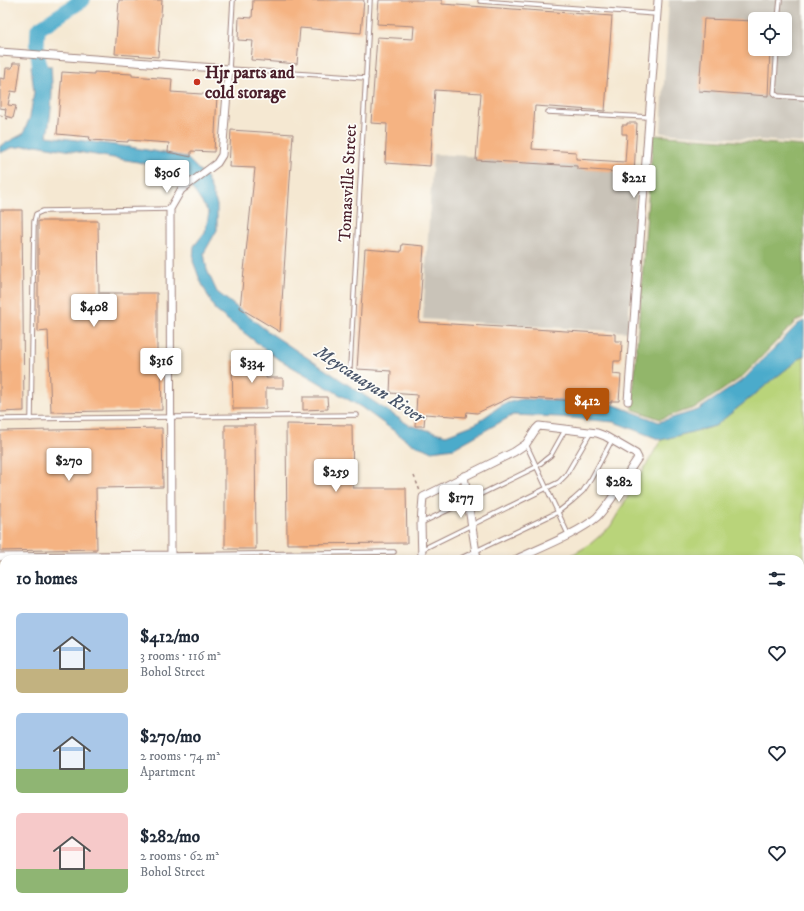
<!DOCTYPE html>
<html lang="en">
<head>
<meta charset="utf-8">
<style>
  :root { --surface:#fff; --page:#f2f2f3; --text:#1f2937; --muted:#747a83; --accent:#b45309 }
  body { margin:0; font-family:"IM FELL DW Pica",serif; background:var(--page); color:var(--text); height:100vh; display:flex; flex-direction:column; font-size:15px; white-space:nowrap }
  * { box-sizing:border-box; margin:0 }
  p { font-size:13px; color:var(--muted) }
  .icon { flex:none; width:22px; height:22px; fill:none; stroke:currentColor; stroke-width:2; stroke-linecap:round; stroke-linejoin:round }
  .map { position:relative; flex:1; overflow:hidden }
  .drawer { position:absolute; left:0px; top:555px; width:804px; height:356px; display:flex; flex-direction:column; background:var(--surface); border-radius:12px 12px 0 0; box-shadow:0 2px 6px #0003 }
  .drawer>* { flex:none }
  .controls { position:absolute; left:748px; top:12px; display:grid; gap:8px }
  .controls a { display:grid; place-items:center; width:44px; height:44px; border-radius:6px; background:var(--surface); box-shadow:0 2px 6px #0003; font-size:20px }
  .price { position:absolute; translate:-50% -34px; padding:0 9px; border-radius:4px; background:#fff; color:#222; font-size:13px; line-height:26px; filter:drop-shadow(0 1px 2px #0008) }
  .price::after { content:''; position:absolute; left:50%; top:24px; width:12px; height:9px; margin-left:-6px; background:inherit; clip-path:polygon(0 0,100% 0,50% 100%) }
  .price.selected { background:var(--accent); color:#fff }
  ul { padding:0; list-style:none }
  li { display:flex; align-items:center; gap:12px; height:100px; padding:0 16px }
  li span { display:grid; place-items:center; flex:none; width:112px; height:80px; border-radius:6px; color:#555 }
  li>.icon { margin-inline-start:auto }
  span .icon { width:48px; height:48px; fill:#fffc; stroke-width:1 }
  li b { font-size:17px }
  h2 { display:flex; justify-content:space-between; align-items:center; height:48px; padding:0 16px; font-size:17px }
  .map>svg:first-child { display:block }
  .built { fill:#e8d9ba }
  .industrial { fill:#c9c3b8; fill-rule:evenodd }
  .green { fill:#b9d47a; stroke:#827a52 }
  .forest { fill:#92b66a; stroke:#6e6a4a }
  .water { fill:#4cabcb; stroke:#4b657b }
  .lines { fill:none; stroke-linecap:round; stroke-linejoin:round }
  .river { stroke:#4cabcb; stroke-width:15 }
  .building { fill:#f5b382 }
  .lane-casing { stroke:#a0847e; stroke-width:5.5 }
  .street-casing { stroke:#a0847e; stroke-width:9 }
  .path { stroke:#a0847e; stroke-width:1.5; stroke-dasharray:3 3; stroke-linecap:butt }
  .lane { stroke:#fff; stroke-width:3.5 }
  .street { stroke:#fff; stroke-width:7 }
  .poi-dot { fill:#c8321e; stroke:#fdfcf7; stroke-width:1.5 }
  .labels { text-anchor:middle; stroke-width:3.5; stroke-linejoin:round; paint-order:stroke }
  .poi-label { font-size:17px; font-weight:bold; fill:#4a1f2b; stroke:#fdfcf7; text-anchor:start }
  .street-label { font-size:17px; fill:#4a1f2b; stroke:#fdfcf7 }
  .water-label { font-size:18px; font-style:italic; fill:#4b576b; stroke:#fdfcf7 }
</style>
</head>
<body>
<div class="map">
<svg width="804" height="911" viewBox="0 0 804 911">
  <rect width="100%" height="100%" fill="#fdfcf7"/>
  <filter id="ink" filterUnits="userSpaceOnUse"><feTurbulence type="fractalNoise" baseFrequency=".025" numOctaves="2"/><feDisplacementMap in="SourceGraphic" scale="8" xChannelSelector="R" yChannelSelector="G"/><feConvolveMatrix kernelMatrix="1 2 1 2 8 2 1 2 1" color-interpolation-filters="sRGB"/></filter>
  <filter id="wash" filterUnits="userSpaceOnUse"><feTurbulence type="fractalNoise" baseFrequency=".012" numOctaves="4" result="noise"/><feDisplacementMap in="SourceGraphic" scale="16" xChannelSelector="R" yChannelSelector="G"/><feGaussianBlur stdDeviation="0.9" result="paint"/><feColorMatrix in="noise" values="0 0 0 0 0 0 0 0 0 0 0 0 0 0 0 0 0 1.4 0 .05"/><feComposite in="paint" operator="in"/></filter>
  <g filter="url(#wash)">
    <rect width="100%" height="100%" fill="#f5e8d2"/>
    <path class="built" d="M 359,907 L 439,907 L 441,911 L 363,911 Z"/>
    <g class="industrial">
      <path d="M 669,0 L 804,0 L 804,143 L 661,133 ZM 755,19 L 785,19 L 785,49 L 755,49 Z"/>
      <path d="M 433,154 L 638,166 L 628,332 L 423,319 Z"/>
    </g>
    <path class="green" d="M 804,355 L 804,612 L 800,612 L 800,559 L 778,559 L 777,558 L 759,553 L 750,559 L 565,559 L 589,545 L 610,527 L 661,440 L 715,426 Z"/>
    <g class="forest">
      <path d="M 653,135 L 804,146 L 804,317 L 796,321 L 742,377 L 697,407 L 660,419 L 632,409 Z"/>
      <path d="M 804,837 L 804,911 L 796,911 L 793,907 L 800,907 L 800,839 Z"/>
      <path d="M 687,907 L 756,907 L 759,911 L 680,911 Z"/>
    </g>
    <g class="water">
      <path d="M 39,65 L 51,66 C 53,92 52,110 47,136 L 130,147 L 186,157 L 207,178 L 217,205 L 217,230 L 204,253 L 207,270 L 217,292 L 270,333 L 409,425 L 446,435 L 475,424 L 503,404 L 522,399 L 604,401 L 659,422 L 698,410 L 744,379 L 798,324 L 804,321 L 804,355 L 715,426 L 661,440 L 614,422 L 559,417 L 513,415 L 454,448 L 431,451 L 412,444 L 361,407 L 275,357 L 215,310 L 200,280 L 193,261 L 194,246 L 205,232 L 209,213 L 194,191 L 175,173 L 138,162 L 36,145 L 11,148 L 0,153 L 0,146 L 23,134 L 30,117 L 34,92 L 31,66 Z"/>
      <path d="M 0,849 L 4,860 L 4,900 L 0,897 Z"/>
    </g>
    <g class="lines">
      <g class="river">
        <path d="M 42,85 L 37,47 L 38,29 L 83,0"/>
        <path d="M 800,708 L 804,708"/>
        <path d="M 0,814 L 4,812"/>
      </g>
    </g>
    <g id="blocks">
      <g class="building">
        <path d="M 119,0 L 162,0 L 158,57 L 115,54 Z"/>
        <path d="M 253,0 L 364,0 L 361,33 L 300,28 L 297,64 L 251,60 L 253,41 L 238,40 L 239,17 L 252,18 Z"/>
        <path d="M 379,0 L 442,0 L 442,4 L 612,16 L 605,111 L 535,106 L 532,149 L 576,152 L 576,159 L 625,162 L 627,134 L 622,134 L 622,125 L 627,125 L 627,123 L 637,123 L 634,173 L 577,169 L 577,166 L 476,160 L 481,93 L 435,90 L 430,166 L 385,163 L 387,124 L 371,123 L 377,37 L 413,39 L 414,26 L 377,24 Z"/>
        <path d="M 704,19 L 755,21 L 755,49 L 770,49 L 768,96 L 699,91 Z"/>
        <path d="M 13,63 L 21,63 L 17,92 L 11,91 L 8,105 L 16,106 L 13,118 L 5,116 L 6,109 L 0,108 L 0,78 L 5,79 L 6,68 L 12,68 Z"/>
        <path d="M 62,72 L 94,74 L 94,72 L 132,74 L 132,76 L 172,79 L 171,92 L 217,95 L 214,152 L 191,151 L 191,157 L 168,152 L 169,143 L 128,140 L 128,142 L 89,140 L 90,137 L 57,134 Z"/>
        <path d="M 231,130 L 293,134 L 280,332 L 240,308 L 255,168 L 229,167 Z"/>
        <path d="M 0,210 L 22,210 L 24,411 L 0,412 Z"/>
        <path d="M 38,221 L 98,221 L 99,293 L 157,293 L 157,367 L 161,367 L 162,410 L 51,412 L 48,331 L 38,332 Z"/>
        <path d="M 402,244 L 424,246 L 419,322 L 615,334 L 615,341 L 622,341 L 621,361 L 614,361 L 613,374 L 621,375 L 619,401 L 611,401 L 611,403 L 511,397 L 477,413 L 467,412 L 466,417 L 425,414 L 424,426 L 415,426 L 417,395 L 390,393 L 391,371 L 357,369 L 365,249 L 401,252 Z"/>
        <path d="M 232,360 L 266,360 L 266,378 L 283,378 L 283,388 L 266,388 L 266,409 L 233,409 Z"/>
        <path d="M 303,397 L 327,397 L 328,409 L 303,410 Z"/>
        <path d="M 286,424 L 352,425 L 353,488 L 406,488 L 407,543 L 287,544 Z"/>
        <path d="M 225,425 L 255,425 L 256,549 L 225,549 Z"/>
        <path d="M 162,428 L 163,487 L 96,488 L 97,549 L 0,551 L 0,431 Z"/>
      </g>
    </g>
  </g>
  <g filter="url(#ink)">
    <use href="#blocks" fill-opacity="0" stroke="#a0847e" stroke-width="1"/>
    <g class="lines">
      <defs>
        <g id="lane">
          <path d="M 233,0 L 229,69 L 366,78"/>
          <path d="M 480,1 L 656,14"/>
          <path d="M 778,19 L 780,0"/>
          <path d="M 777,49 L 774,93 L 778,96 L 804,98"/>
          <path d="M 548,112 L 649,117"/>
          <path d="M 350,367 L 370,0"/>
          <path d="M 0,419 L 357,415"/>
          <path d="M 31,419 L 34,222 L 36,214 L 43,211 L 170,209"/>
          <path d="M 526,444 L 568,534"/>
          <path d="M 421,523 L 467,501 L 536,467 L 551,455 L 565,430"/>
          <path d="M 423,549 L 559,482 L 566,475 L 591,432"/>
          <path d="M 171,555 L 394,552"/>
          <path d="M 316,559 L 316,553"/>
          <path d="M 459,559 L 558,512 L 573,500 L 583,491 L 591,479 L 612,440"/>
          <path d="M 0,697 L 4,697"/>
          <path d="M 0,749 L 4,749"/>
          <path d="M 800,789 L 804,787"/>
          <path d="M 315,907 L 324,911"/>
          <path d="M 433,907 L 434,911"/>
        </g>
        <g id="street">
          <path d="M 0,52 L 229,69 L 222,155 L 217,163 L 181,190 L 170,209 L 171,555 L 0,557"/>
          <path d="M 628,401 L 658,0"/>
          <path d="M 464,476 L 477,559"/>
          <path d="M 422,559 L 421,523 L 423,497 L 514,452 L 526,444 L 536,429 L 539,426 L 597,433 L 605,436 L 636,454 L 638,458 C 626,475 611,503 597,517 C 579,533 540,548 517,559"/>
          <path d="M 800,688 L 804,689"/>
          <path d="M 481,907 L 483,911"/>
          <path d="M 639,907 L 643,911"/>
          <path d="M 576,911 L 580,907"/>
        </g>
      </defs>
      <use href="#lane" class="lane-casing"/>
      <use href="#street" class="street-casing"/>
      <g class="path">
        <path d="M 0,115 L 8,119"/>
        <path d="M 414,476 L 420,491"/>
        <path d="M 451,907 L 453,911"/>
        <path d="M 512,907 L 516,911"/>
        <path d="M 602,907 L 607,911"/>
        <path d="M 539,911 L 544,907"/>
      </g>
      <use href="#lane" class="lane"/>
      <use href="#street" class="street"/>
    </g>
  </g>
  <circle class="poi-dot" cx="197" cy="82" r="4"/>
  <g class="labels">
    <g class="poi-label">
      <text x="205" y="78">Hjr parts and<tspan x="205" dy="20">cold storage</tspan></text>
    </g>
    <g class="street-label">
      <text transform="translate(347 183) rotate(-87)" y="6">Tomasville Street</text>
    </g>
    <g class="water-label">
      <text transform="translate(370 384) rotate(33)" y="6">Meycauayan River</text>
    </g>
  </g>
</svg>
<div class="controls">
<a><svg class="icon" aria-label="locate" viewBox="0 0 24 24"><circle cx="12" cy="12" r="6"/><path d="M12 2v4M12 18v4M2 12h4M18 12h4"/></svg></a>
</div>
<b class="price" style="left:167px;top:194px">$306</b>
<b class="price" style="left:634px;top:199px">$221</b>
<b class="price" style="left:94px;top:328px">$408</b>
<b class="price" style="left:161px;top:382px">$316</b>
<b class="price" style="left:252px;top:384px">$334</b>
<b class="price selected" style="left:587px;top:422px">$412</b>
<b class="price" style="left:69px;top:482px">$270</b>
<b class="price" style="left:336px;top:493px">$259</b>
<b class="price" style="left:619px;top:503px">$282</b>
<b class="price" style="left:461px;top:519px">$177</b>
<section class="drawer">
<h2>10 homes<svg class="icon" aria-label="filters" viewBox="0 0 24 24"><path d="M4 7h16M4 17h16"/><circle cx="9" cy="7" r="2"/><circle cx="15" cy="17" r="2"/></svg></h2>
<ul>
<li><span style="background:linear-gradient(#a9c7e8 70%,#c2b280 0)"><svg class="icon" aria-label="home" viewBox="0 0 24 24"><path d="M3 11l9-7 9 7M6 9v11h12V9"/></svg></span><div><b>$412/mo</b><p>3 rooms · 116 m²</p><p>Bohol Street</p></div><svg class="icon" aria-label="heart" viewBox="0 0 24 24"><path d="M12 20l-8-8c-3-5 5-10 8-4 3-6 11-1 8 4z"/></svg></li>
<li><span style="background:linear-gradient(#a9c7e8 70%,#8fb573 0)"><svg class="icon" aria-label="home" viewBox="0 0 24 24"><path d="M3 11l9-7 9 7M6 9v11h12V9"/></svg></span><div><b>$270/mo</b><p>2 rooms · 74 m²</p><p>Apartment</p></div><svg class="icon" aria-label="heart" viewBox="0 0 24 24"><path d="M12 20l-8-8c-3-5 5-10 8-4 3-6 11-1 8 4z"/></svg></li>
<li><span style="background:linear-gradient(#f6c9c9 70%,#8fb573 0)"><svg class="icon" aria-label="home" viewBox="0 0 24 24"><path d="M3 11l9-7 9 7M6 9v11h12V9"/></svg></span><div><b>$282/mo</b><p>2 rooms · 62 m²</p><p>Bohol Street</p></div><svg class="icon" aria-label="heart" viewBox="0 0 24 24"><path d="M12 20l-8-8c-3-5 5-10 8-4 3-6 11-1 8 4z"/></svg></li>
</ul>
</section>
</div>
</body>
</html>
